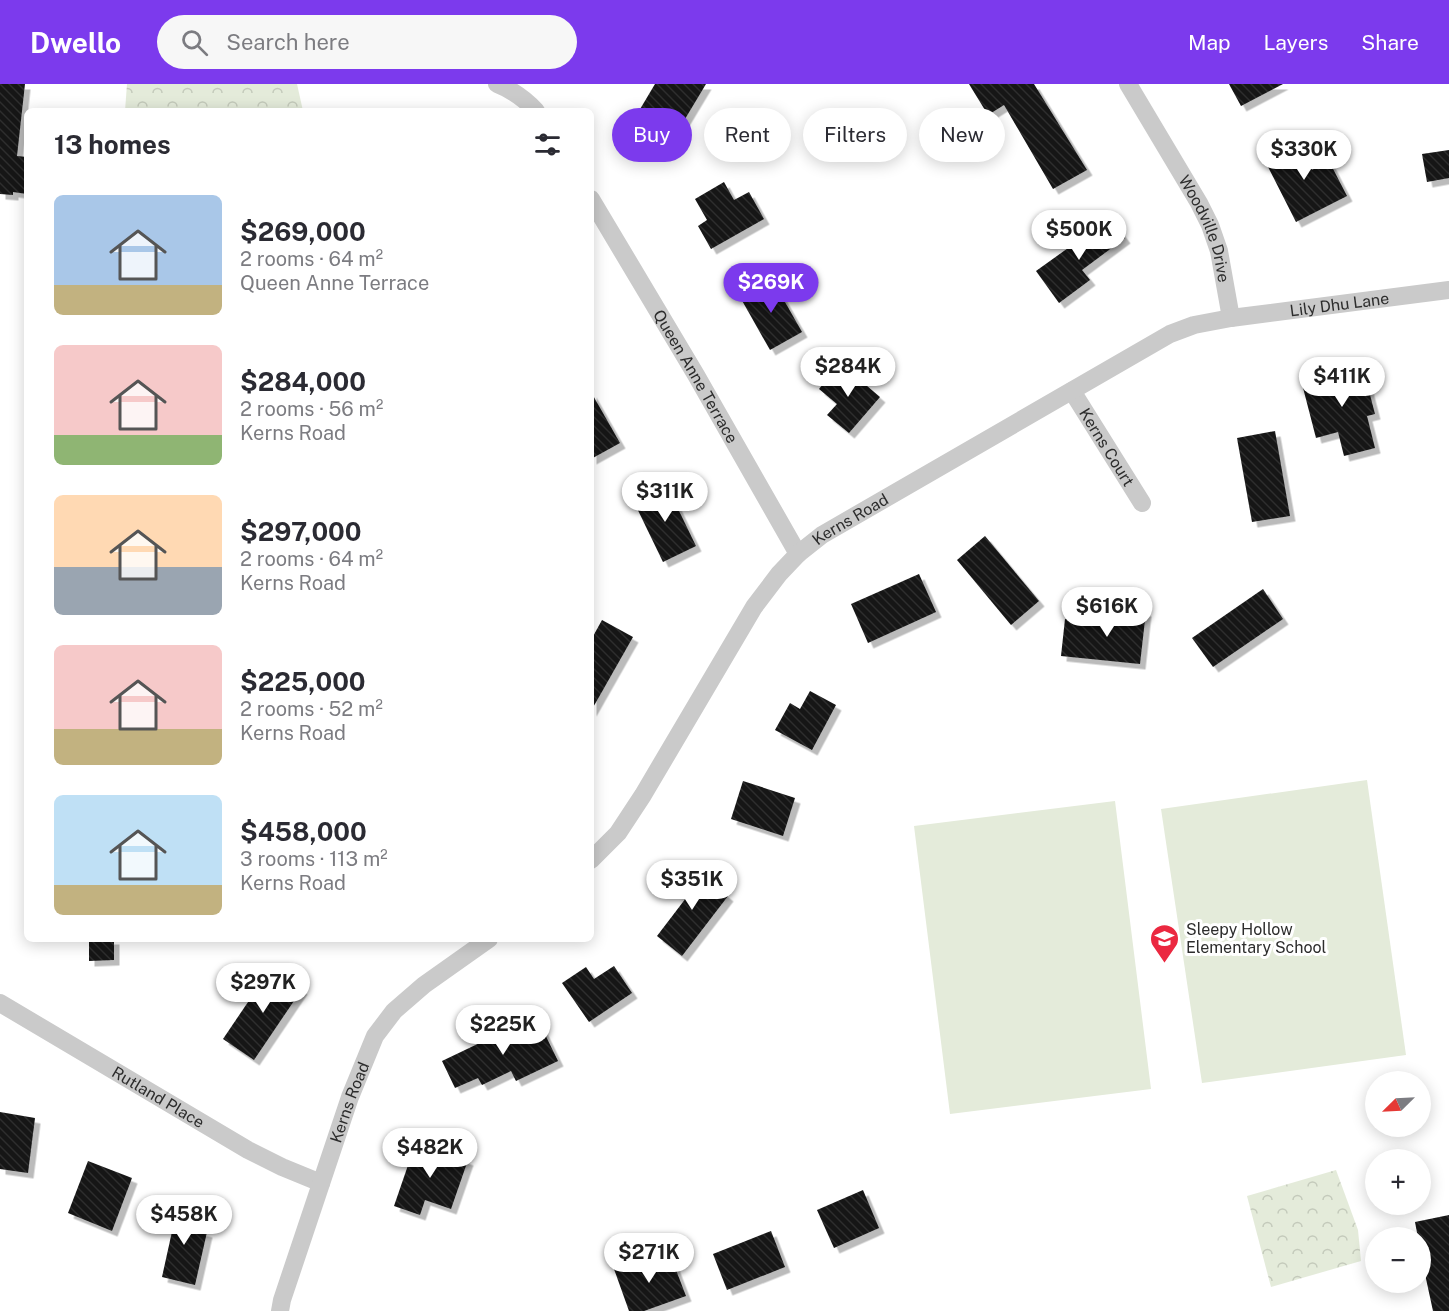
<!DOCTYPE html>
<html lang="en">
<head>
<meta charset="utf-8">
<style>
  :root { --surface:#fff; --page:#f7f7f7; --text:#2b2b33; --muted:#7c7c81; --accent:#7c3aed }
  body { margin:0; font-family:"Public Sans",sans-serif; background:var(--page); color:var(--text); height:100vh; display:flex; flex-direction:column; font-size:22px; white-space:nowrap }
  * { box-sizing:border-box; margin:0 }
  p { font-size:20px; color:var(--muted) }
  .icon { flex:none; width:33px; height:33px; fill:none; stroke:currentColor; stroke-width:2; stroke-linecap:round; stroke-linejoin:round }
  .map { position:relative; flex:1; overflow:hidden }
  .side { position:absolute; left:24px; top:24px; width:570px; height:834px; display:flex; flex-direction:column; background:var(--surface); border-radius:9px; box-shadow:0 3px 15px #0003 }
  .side>* { flex:none }
  .top-card { position:absolute; left:612px; top:24px; width:570px; height:54px; display:flex; gap:12px }
  .needle { width:39px; rotate:246deg }
  .fabs { position:absolute; left:1365px; top:987px; display:grid; gap:12px }
  .fabs a { display:grid; place-items:center; width:66px; height:66px; border-radius:50%; background:var(--surface); box-shadow:0 3px 15px #0003; font-size:30px }
  .price { position:absolute; translate:-50% -51px; padding:0 14px; border-radius:21px; background:#fff; color:#222; font-size:20px; line-height:39px; filter:drop-shadow(0 2px 3px #0008) }
  .price::after { content:''; position:absolute; left:50%; top:36px; width:18px; height:14px; margin-left:-9px; background:inherit; clip-path:polygon(0 0,100% 0,50% 100%) }
  .price.on { background:var(--accent); color:#fff }
  ul { padding:0; list-style:none }
  li { display:flex; align-items:center; gap:18px; height:150px; padding:0 30px }
  li span { display:grid; place-items:center; flex:none; width:168px; height:120px; border-radius:9px; color:#555 }
  li>.icon { margin-inline-start:auto }
  span .icon { width:72px; height:72px; fill:#fffc; stroke-width:1 }
  li b { font-size:26px }
  h2 { display:flex; justify-content:space-between; align-items:center; height:72px; padding:0 30px; font-size:26px }
  .pill { padding:0 21px; border-radius:27px; background:var(--surface); box-shadow:0 3px 15px #0003; font-size:21px; line-height:54px }
  .pill.on { background:var(--accent); color:#fff }
  header { display:flex; align-items:center; gap:36px; box-sizing:border-box; height:84px; padding:0 30px; background:var(--accent); color:#fff }
  header strong { font-size:28px }
  nav { display:flex; gap:33px; margin-inline-start:auto; font-size:21px }
  .search { width:420px; height:54px; background:var(--page); display:flex; align-items:center; gap:15px; box-sizing:border-box; padding:0 21px; border-radius:33px; color:var(--muted); font-size:22px }
  .map>svg:first-child { display:block }
  .forest { fill:url(#forest-crowns) }
  .garden { fill:#e4ebda }
  .building { fill:url(#building-back-hatch); filter:url(#shadow) }
  .lines { fill:none; stroke-linecap:round; stroke-linejoin:round }
  .street { stroke:#cacaca; stroke-width:18 }
  .labels { text-anchor:middle; stroke-width:6; stroke-linejoin:round; paint-order:stroke }
  .street-label { font-size:16px; fill:#2d2d2d; stroke:#fff }
  .poi-label { font-size:16px; fill:#2d2d2d; stroke:#fff; text-anchor:start }
</style>
</head>
<body>
<header>
<strong>Dwello</strong>
<div class="search"><svg class="icon" aria-label="search" viewBox="0 0 24 24"><circle cx="10" cy="10" r="6"/><path d="M15 15l6 6"/></svg>Search here</div>
<nav><a>Map</a><a>Layers</a><a>Share</a></nav>
</header>
<div class="map">
<svg width="1449" height="1227" viewBox="0 0 1449 1227">
  <defs>
    <pattern id="forest-crowns" width="20" height="18" patternUnits="userSpaceOnUse" patternTransform="scale(1.5)"><rect width="20" height="18" fill="#e4ebda"/><path d="M2 6a3 3 0 1 1 6 0M12 15a3 3 0 1 1 6 0" fill="none" stroke="#c4cabb"/></pattern>
    <pattern id="building-back-hatch" width="6" height="6" patternUnits="userSpaceOnUse" patternTransform="scale(1.5)"><rect width="6" height="6" fill="#141414"/><path d="M-1 5l2 2M0 0l6 6M5-1l2 2" fill="none" stroke="#2e2e2e"/></pattern>
    <filter id="shadow"><feDropShadow dx="5.5" dy="5.5" stdDeviation="0" flood-color="#0004"/></filter>
  </defs>
  <rect width="100%" height="100%" fill="#fff"/>
  <g class="forest">
    <path d="M 127,0 L 297,0 L 303,27 L 125,27 Z"/>
    <path d="M 1336,1086 L 1358,1146 L 1361,1177 L 1271,1203 L 1247,1112 Z"/>
  </g>
  <g class="garden">
    <path d="M 1367,696 L 1406,971 L 1202,999 L 1161,725 Z"/>
    <path d="M 1115,717 L 1151,1005 L 950,1030 L 914,742 Z"/>
  </g>
  <g class="building">
    <path d="M 0,0 L 25,0 L 17,72 L 27,73 L 27,110 L 13,108 L 13,111 L 0,110 Z"/>
    <path d="M 655,0 L 706,0 L 667,65 L 630,42 Z"/>
    <path d="M 969,0 L 1034,0 L 1087,86 L 1053,105 L 1004,21 L 988,31 Z"/>
    <path d="M 1229,0 L 1283,0 L 1241,22 Z"/>
    <path d="M 1297,56 L 1312,86 L 1329,77 L 1347,112 L 1296,138 L 1263,73 Z"/>
    <path d="M 1449,66 L 1449,94 L 1427,98 L 1422,70 Z"/>
    <path d="M 724,98 L 734,116 L 749,108 L 764,135 L 711,165 L 698,142 L 707,136 L 695,115 Z"/>
    <path d="M 1110,134 L 1125,154 L 1082,186 L 1090,196 L 1059,219 L 1036,187 Z"/>
    <path d="M 772,195 L 802,248 L 770,266 L 740,213 Z"/>
    <path d="M 840,279 L 880,313 L 849,349 L 827,331 L 837,320 L 819,305 Z"/>
    <path d="M 1362,280 L 1375,330 L 1367,332 L 1375,364 L 1344,372 L 1338,348 L 1316,354 L 1301,296 Z"/>
    <path d="M 591,308 L 620,359 L 591,375 Z"/>
    <path d="M 1275,347 L 1290,432 L 1252,438 L 1237,354 Z"/>
    <path d="M 666,400 L 696,462 L 663,478 L 633,416 Z"/>
    <path d="M 985,452 L 1039,517 L 1011,541 L 957,476 Z"/>
    <path d="M 919,490 L 936,528 L 868,559 L 851,520 Z"/>
    <path d="M 1263,505 L 1283,535 L 1213,583 L 1192,554 Z"/>
    <path d="M 1113,523 L 1146,527 L 1140,580 L 1061,572 L 1065,535 L 1111,540 Z"/>
    <path d="M 602,536 L 633,553 L 591,627 L 591,556 Z"/>
    <path d="M 810,607 L 836,621 L 812,666 L 775,646 L 790,619 L 800,625 Z"/>
    <path d="M 743,697 L 795,714 L 783,752 L 731,735 Z"/>
    <path d="M 692,783 L 728,812 L 682,872 L 657,852 L 686,814 L 675,805 Z"/>
    <path d="M 89,855 L 114,855 L 114,876 L 89,877 Z"/>
    <path d="M 614,882 L 632,909 L 589,938 L 562,899 L 586,883 L 594,895 Z"/>
    <path d="M 271,884 L 302,905 L 254,976 L 223,955 Z"/>
    <path d="M 536,932 L 558,977 L 516,997 L 511,987 L 482,1001 L 478,994 L 455,1004 L 442,977 Z"/>
    <path d="M 0,1028 L 35,1034 L 28,1089 L 0,1085 Z"/>
    <path d="M 416,1058 L 468,1076 L 451,1125 L 425,1116 L 420,1131 L 394,1122 Z"/>
    <path d="M 88,1077 L 132,1094 L 112,1147 L 68,1129 Z"/>
    <path d="M 863,1106 L 879,1144 L 834,1164 L 817,1126 Z"/>
    <path d="M 171,1119 L 195,1125 L 191,1144 L 207,1148 L 195,1201 L 162,1193 L 173,1143 L 166,1142 Z"/>
    <path d="M 1449,1131 L 1449,1227 L 1433,1227 L 1420,1167 L 1420,1154 L 1418,1154 L 1415,1138 Z"/>
    <path d="M 771,1147 L 785,1183 L 727,1206 L 713,1170 Z"/>
    <path d="M 671,1173 L 686,1212 L 644,1227 L 629,1227 L 614,1185 L 642,1175 L 645,1183 Z"/>
  </g>
  <g class="lines">
    <g class="street">
      <path d="M 497,0 C 512,6 525,15 536,27"/>
      <path id="s1" d="M 1128,0 L 1199,119 L 1210,141 L 1219,167 L 1231,234"/>
      <path id="s2" d="M 591,115 L 696,291 L 798,470"/>
      <path id="s3" d="M 1072,307 L 1142,419"/>
      <path id="s4" d="M 591,776 L 618,749 L 643,711 L 754,523 L 779,490 L 798,470 L 822,451 L 1170,250 L 1194,241 L 1231,234 L 1449,206"/>
      <path id="s5" d="M 0,919 L 248,1066 L 282,1083 L 321,1099"/>
      <path id="s6" d="M 280,1227 L 282,1216 L 350,1013 L 375,952 L 394,927 L 424,901 L 489,855"/>
    </g>
  </g>
  <defs>
    <symbol id="school-pin" viewBox="-11 -11 22 30"><path d="M0 17L-7.5 6A9.5 9.5 0 1 1 7.5 6Z" fill="#eb2840" stroke="#fff"/><path d="M0-5L7-2L0 1L-7-2ZM-4 1L0 2.5L4 1V4Q0 6-4 4Z" fill="#fff"/></symbol>
  </defs>
  <g fill-rule="evenodd">
    <use href="#school-pin" x="1148" y="838" width="33" height="45"/>
  </g>
  <g class="labels">
    <g class="street-label">
      <text dy="6" stroke="none"><textPath href="#s1" startOffset="165">Woodville Drive</textPath></text>
      <text dy="6" stroke="none"><textPath href="#s4" startOffset="976">Lily Dhu Lane</textPath></text>
      <text dy="6" stroke="none"><textPath href="#s2" startOffset="206">Queen Anne Terrace</textPath></text>
      <text dy="6" stroke="none"><textPath href="#s3" startOffset="66">Kerns Court</textPath></text>
      <text dy="6" stroke="none"><textPath href="#s4" startOffset="434">Kerns Road</textPath></text>
      <text dy="6" stroke="none"><textPath href="#s5" startOffset="184">Rutland Place</textPath></text>
      <text dy="6" stroke="none"><textPath href="#s6" startOffset="220">Kerns Road</textPath></text>
    </g>
    <g class="poi-label">
      <text x="1186" y="851">Sleepy Hollow<tspan x="1186" dy="18">Elementary School</tspan></text>
    </g>
  </g>
</svg>
<div class="fabs">
<a><svg class="needle" viewBox="-14 -14 28 28"><path d="M0-13l5 13h-10z" fill="#e53935"/><path d="M0 13l5-13h-10z" fill="#7c7c81"/></svg></a>
<a>+</a>
<a>−</a>
</div>
<b class="price" style="left:1304px;top:97px">$330K</b>
<b class="price" style="left:1079px;top:177px">$500K</b>
<b class="price on" style="left:771px;top:230px">$269K</b>
<b class="price" style="left:848px;top:314px">$284K</b>
<b class="price" style="left:1342px;top:324px">$411K</b>
<b class="price" style="left:665px;top:439px">$311K</b>
<b class="price" style="left:1107px;top:554px">$616K</b>
<b class="price" style="left:692px;top:827px">$351K</b>
<b class="price" style="left:263px;top:930px">$297K</b>
<b class="price" style="left:503px;top:972px">$225K</b>
<b class="price" style="left:430px;top:1095px">$482K</b>
<b class="price" style="left:184px;top:1162px">$458K</b>
<b class="price" style="left:649px;top:1200px">$271K</b>
<div class="top-card">
<a class="pill on">Buy</a>
<a class="pill">Rent</a>
<a class="pill">Filters</a>
<a class="pill">New</a>
</div>
<section class="side">
<h2>13 homes<svg class="icon" aria-label="filters" viewBox="0 0 24 24"><path d="M4 7h16M4 17h16"/><circle cx="9" cy="7" r="2"/><circle cx="15" cy="17" r="2"/></svg></h2>
<ul>
<li><span style="background:linear-gradient(#a9c7e8 75%,#c2b280 0)"><svg class="icon" aria-label="home" viewBox="0 0 24 24"><path d="M3 11l9-7 9 7M6 9v11h12V9"/></svg></span><div><b>$269,000</b><p>2 rooms · 64 m²</p><p>Queen Anne Terrace</p></div></li>
<li><span style="background:linear-gradient(#f6c9c9 75%,#8fb573 0)"><svg class="icon" aria-label="home" viewBox="0 0 24 24"><path d="M3 11l9-7 9 7M6 9v11h12V9"/></svg></span><div><b>$284,000</b><p>2 rooms · 56 m²</p><p>Kerns Road</p></div></li>
<li><span style="background:linear-gradient(#ffd9b3 60%,#9aa5b1 0)"><svg class="icon" aria-label="home" viewBox="0 0 24 24"><path d="M3 11l9-7 9 7M6 9v11h12V9"/></svg></span><div><b>$297,000</b><p>2 rooms · 64 m²</p><p>Kerns Road</p></div></li>
<li><span style="background:linear-gradient(#f6c9c9 70%,#c2b280 0)"><svg class="icon" aria-label="home" viewBox="0 0 24 24"><path d="M3 11l9-7 9 7M6 9v11h12V9"/></svg></span><div><b>$225,000</b><p>2 rooms · 52 m²</p><p>Kerns Road</p></div></li>
<li><span style="background:linear-gradient(#bfe0f5 75%,#c2b280 0)"><svg class="icon" aria-label="home" viewBox="0 0 24 24"><path d="M3 11l9-7 9 7M6 9v11h12V9"/></svg></span><div><b>$458,000</b><p>3 rooms · 113 m²</p><p>Kerns Road</p></div></li>
</ul>
</section>
</div>
</body>
</html>
